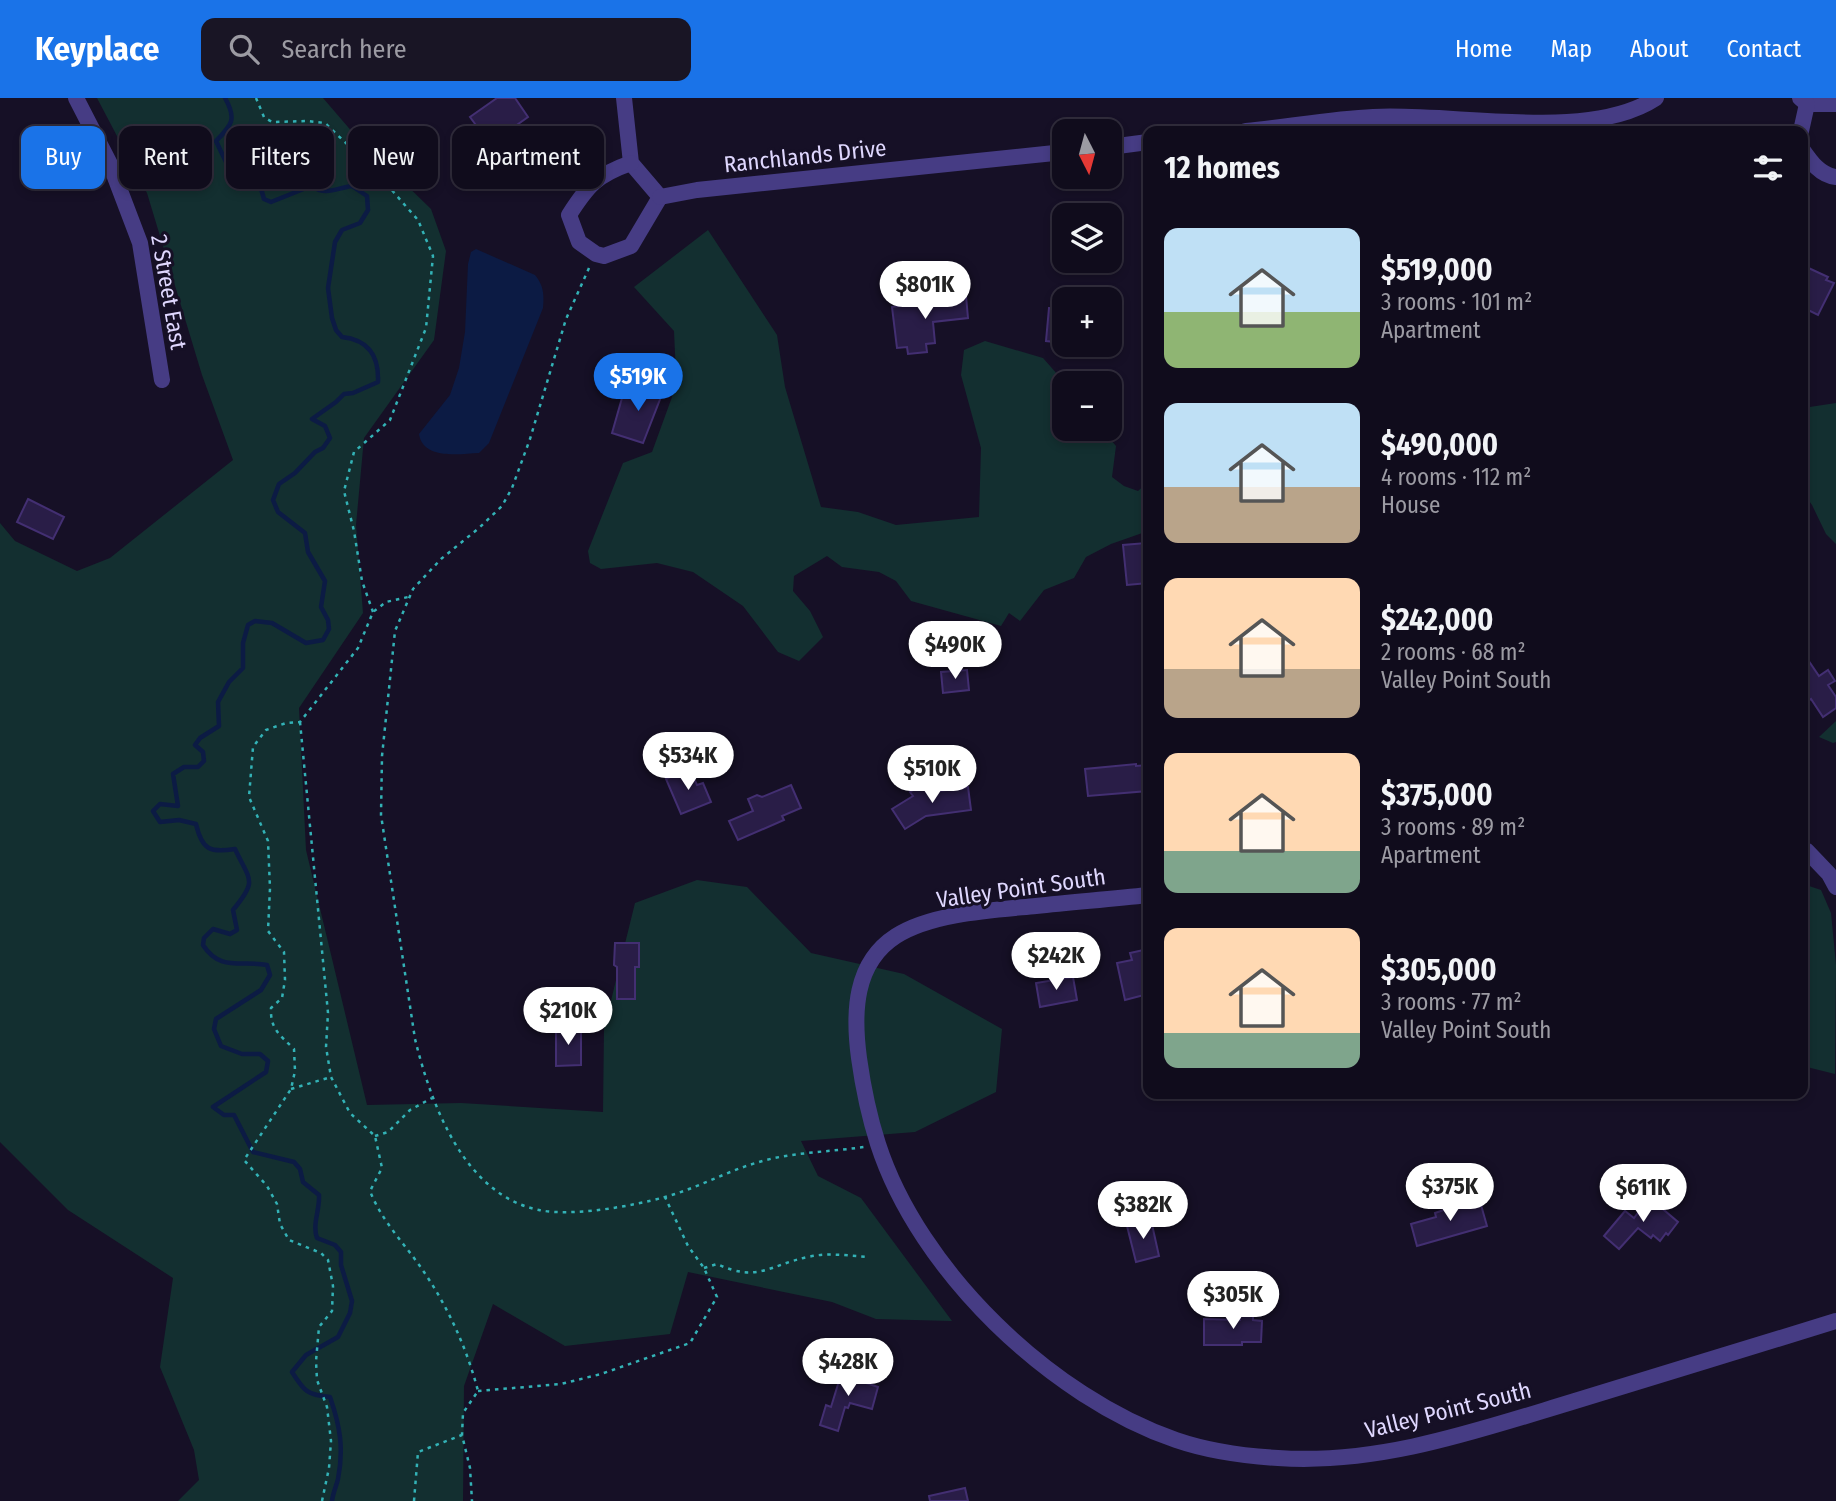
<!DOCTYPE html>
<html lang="en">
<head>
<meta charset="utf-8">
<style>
  :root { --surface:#100c1c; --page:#191525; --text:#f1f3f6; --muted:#9c9ba3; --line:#302c3b; --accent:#1a73e8 }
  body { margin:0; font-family:"Fira Sans Condensed",sans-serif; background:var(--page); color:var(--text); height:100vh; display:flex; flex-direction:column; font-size:26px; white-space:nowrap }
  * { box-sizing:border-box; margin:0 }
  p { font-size:23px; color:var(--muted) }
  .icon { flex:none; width:38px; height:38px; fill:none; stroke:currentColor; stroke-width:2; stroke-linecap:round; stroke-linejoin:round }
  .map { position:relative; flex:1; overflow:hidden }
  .panel { position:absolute; left:1143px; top:28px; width:665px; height:973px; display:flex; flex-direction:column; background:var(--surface); border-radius:14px; box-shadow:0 4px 10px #0003,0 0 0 2px var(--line) }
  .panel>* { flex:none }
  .guide { position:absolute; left:21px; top:28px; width:665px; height:63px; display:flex; gap:14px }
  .needle { width:46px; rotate:174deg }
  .tools { position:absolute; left:1052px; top:21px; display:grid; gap:14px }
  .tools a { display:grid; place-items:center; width:70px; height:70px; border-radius:14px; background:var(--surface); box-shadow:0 4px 10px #0003,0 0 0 2px var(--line); font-size:35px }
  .price { position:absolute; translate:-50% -60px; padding:0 16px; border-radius:24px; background:#fff; color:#222; font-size:23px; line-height:46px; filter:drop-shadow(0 2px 4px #0008) }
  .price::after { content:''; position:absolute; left:50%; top:42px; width:21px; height:16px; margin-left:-10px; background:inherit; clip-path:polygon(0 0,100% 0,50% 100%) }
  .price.active { background:var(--accent); color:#fff }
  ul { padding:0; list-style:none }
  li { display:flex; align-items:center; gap:21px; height:175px; padding:0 21px }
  li span { display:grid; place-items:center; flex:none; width:196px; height:140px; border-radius:14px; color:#555 }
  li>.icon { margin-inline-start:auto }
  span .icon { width:84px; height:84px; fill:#fffc; stroke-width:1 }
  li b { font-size:30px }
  h2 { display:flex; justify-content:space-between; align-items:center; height:84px; padding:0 21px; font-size:30px }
  .chip { padding:0 24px; border-radius:14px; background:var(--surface); box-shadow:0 4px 10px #0003,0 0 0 2px var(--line); font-size:24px; line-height:63px }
  .chip.active { background:var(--accent); color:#fff }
  header { display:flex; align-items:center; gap:42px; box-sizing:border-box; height:98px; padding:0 35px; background:var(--accent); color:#fff }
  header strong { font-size:33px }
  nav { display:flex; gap:38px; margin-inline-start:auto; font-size:24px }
  .search { width:490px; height:63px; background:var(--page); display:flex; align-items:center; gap:18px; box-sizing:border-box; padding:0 24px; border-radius:14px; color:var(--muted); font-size:26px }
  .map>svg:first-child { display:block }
  .green { fill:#132f30 }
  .water { fill:#0c1b44 }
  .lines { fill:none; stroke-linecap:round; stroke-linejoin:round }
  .stream { stroke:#0c1b44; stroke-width:4.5 }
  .building { fill:#291d47; stroke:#432f72; stroke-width:2 }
  .path { stroke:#33b2b6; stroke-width:2.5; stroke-dasharray:3.5 5; stroke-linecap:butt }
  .minor { stroke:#463c84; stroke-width:16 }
  .labels { text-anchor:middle; stroke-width:6; stroke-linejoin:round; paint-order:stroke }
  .street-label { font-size:23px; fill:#dfd7fe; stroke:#161026 }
</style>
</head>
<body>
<header>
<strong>Keyplace</strong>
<div class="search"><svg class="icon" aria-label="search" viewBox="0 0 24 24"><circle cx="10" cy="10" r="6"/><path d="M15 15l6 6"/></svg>Search here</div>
<nav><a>Home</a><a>Map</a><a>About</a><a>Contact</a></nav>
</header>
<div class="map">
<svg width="1836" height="1403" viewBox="0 0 1836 1403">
  <rect width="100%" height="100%" fill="#161026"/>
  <g class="green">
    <path d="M 97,0 L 323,0 L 354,36 L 431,111 L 446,153 L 434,242 L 364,340 L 356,427 L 363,515 L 299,610 L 306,752 L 367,1007 L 461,1005 L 603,1014 L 604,931 L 635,805 L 697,782 L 747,789 L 811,855 L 904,876 L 1002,931 L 996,994 L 915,1034 L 801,1043 L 818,1078 L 861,1100 L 952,1223 L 876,1221 L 832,1204 L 688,1174 L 670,1236 L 565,1248 L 493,1206 L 464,1288 L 463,1403 L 178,1403 L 199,1382 L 194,1352 L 160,1269 L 173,1180 L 68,1112 L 0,1044 L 0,425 L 15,443 L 77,473 L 110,460 L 233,362 L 202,277 L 147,95 Z"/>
    <path d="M 708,132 L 777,237 L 785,289 L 821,409 L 858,414 L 896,427 L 979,419 L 981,350 L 961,277 L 964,252 L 985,243 L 1043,260 L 1065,285 L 1064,331 L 1102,331 L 1116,348 L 1112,379 L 1124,388 L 1138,393 L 1148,384 L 1148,433 L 1111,446 L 1086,459 L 1074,480 L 1044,492 L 1020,523 L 1009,515 L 1001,528 L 911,503 L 896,483 L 879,474 L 842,469 L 827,458 L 794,478 L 793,493 L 810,513 L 823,539 L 799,563 L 778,554 L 743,508 L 693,474 L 657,465 L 601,471 L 590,465 L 588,453 L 623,365 L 652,354 L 672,299 L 676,277 L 674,233 L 634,189 Z"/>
    <path d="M 1836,305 L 1836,446 L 1826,436 L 1812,407 L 1803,394 L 1803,310 Z"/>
    <path d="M 1836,623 L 1836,644 L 1833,645 L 1819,639 Z"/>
    <path d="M 1803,786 L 1821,792 L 1831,815 L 1836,867 L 1835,976 L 1803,968 Z"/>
  </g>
  <path class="water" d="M 476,151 L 535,177 C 544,188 544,197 543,210 L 489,345 L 479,355 C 459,356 423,362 419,336 L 450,297 L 459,270 L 465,234 L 468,166 L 471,154 Z"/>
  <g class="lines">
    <path class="stream" d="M 225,0 C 237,21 232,27 216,43 L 227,66 L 242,68 L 259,64 L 261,71 L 257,77 L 264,101 L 271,104 L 311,88 C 327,98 336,90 352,88 L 367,98 L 368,112 L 360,125 L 342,132 L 335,144 L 328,190 L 332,220 L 336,232 L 342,239 C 369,242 379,258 378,284 L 353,295 L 344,296 L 336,304 L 312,321 L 325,328 L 330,340 L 323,350 L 315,354 L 295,375 L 279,386 L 273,402 L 278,414 L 305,435 L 308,454 L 325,483 L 321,509 L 328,522 L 329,531 L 323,542 L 306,545 L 272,525 L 255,523 L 248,527 L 243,545 L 243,570 L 229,584 L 218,604 L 219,628 L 200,640 L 195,647 L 203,654 L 204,663 L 198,669 L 184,669 L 173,676 L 178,708 L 160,706 L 153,713 L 160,724 L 179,722 L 196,726 C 202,752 210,755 235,751 C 250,783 258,782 233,812 L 237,832 L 230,836 L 213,831 L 204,840 L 203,847 C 220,874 242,862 267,867 L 270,877 L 261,892 L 216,921 L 214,931 L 221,948 L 242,956 L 260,956 L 268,963 L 266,974 L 213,1009 L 224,1017 L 234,1017 L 253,1054 L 294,1064 L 300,1071 L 303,1084 L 319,1097 C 320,1112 312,1126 317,1140 L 335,1147 L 341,1154 L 341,1167 L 352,1203 L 350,1215 L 338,1239 L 306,1257 L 292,1274 C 304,1293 307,1297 330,1299 C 340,1328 344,1350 338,1381 C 336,1389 333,1395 332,1403"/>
  </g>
  <g class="building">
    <path d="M 497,0 L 515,0 L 528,19 L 486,49 L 477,37 L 481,34 L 470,19 Z"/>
    <path d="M 1802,167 L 1828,179 L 1826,182 L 1834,185 L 1818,217 L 1806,211 L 1808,207 L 1802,205 Z"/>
    <path d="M 966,198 L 968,220 L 933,224 L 935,245 L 926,246 L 927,254 L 908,256 L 907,249 L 897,250 L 892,209 Z"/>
    <path d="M 1049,210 L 1064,211 L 1064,245 L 1046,243 Z"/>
    <path d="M 644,284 L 664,291 L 643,345 L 612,335 L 622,300 L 642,290 Z"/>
    <path d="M 28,401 L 64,419 L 53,441 L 17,424 Z"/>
    <path d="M 1146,445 L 1148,485 L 1127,487 L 1123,447 Z"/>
    <path d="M 1802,553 L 1819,578 L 1828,572 L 1835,583 L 1828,587 L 1836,599 L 1836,610 L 1823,619 L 1811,601 L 1802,607 Z"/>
    <path d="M 967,572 L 969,592 L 943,595 L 941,574 Z"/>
    <path d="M 1136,666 L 1136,668 L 1148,667 L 1148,693 L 1088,698 L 1085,671 Z"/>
    <path d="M 685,672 L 690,672 L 697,687 L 703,685 L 711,704 L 681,716 L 666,681 Z"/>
    <path d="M 791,687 L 801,710 L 782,718 L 784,722 L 738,742 L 729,723 L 753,713 L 748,701 L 757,697 L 762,699 Z"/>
    <path d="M 922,687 L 927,695 L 968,689 L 971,712 L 926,718 L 905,731 L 892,711 L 913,698 L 910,694 Z"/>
    <path d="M 615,845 L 639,845 L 639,869 L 635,869 L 635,901 L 617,901 L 617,869 L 614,867 Z"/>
    <path d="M 1148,851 L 1148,891 L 1143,893 L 1144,897 L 1125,902 L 1117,865 L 1132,862 L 1130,855 Z"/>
    <path d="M 1073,879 L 1077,902 L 1040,909 L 1036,885 Z"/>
    <path d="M 569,928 L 571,930 L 581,930 L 581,967 L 556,968 L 556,930 L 565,931 Z"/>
    <path d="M 1657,1098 L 1668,1107 L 1664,1112 L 1678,1124 L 1668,1137 L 1666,1135 L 1660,1143 L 1653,1137 L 1651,1140 L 1638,1130 L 1619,1151 L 1604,1138 L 1625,1113 L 1634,1120 L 1643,1108 L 1646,1111 Z"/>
    <path d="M 1479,1100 L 1487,1128 L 1417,1148 L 1411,1126 L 1436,1119 L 1435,1115 Z"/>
    <path d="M 1151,1122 L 1159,1158 L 1136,1164 L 1127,1128 Z"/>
    <path d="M 1240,1215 L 1253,1215 L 1253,1222 L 1262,1223 L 1261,1244 L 1242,1244 L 1242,1247 L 1204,1247 L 1204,1221 L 1240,1222 Z"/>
    <path d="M 843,1270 L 859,1275 L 857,1282 L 878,1289 L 872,1311 L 850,1305 L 848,1310 L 845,1309 L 838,1333 L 820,1327 L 826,1307 L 831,1309 Z"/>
    <path d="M 965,1390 L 968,1403 L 930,1403 L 929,1398 Z"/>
  </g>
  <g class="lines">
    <g class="path">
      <path d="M 256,0 L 264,19 L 272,24 L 308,23 L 325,25 L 375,73 L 418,122 L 433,158 L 426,230 L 390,322 L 354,354 L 344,393 L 354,433 L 362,483 L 373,514"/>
      <path d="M 589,170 L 566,221 L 530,341 L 512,390 L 502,408 L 479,430 L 441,461 L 413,491 L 395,533 L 382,658 L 381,717 L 415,941 C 431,1006 464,1097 539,1112 C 572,1119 633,1108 665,1099 C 698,1090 727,1073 759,1064 C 792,1054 830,1054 864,1049"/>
      <path d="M 300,624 L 328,915 L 326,949 L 331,979 L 350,1015 L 375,1038 L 382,1070 L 370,1093 C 382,1124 406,1147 424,1174 C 449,1211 467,1251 478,1293 L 463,1315 L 462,1337 L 470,1370 L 472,1403"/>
      <path d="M 291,991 L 331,979"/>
      <path d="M 375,1038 L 388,1034 L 410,1012 L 432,1000"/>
      <path d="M 704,1170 L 717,1166 C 758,1185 769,1167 808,1159 C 828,1154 849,1158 869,1159"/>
      <path d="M 478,1293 L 561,1286 L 601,1276 L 690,1245 L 717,1199 L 704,1170 L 688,1148 L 665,1099"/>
      <path d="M 322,1403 L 329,1370 L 331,1343 L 327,1309 L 317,1282 L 316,1263 L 319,1229 L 332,1213 L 333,1188 L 328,1162 L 321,1155 L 289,1142 L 280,1126 L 277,1106 L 267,1088 L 244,1062 L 291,991 L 295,973 L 294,951 C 280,937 270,931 271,910 L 282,900 L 285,882 L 284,854 L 268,833 L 270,790 L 268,743 L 249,699 L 253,649 L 266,632 L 286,625 L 300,624 L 358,550 L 373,514 L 386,504 L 408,499"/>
      <path d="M 414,1403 L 418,1354 L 462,1337"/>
    </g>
    <g class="minor">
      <path d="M 76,0 L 110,66 L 140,145 L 162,282"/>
      <path d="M 624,0 L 631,65 L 660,99"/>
      <path d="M 1800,0 L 1807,6 L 1836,6"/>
      <path d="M 1246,33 C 1288,29 1331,21 1373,19 C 1453,14 1588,45 1656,0"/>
      <path d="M 1801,33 L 1807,6"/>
      <path d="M 1110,49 L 1148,44"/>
      <path d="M 1802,51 C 1811,64 1820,77 1836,79"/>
      <path d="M 631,65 C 597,77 588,87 569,117 L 579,144 L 596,156 L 604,158 L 631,148 L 660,99"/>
      <path d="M 660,99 L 697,92 L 1064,54"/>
      <path d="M 1802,751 L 1807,753 L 1829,776 L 1836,789"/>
      <path d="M 1148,797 C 1111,801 1074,804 1036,808 C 994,812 932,815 896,838 C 854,865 853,915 859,960 C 863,989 869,1018 878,1046 C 919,1173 1051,1299 1176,1342 C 1208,1353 1244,1358 1278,1360 C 1380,1367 1479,1332 1575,1303 C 1662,1276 1749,1250 1836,1223"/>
    </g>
  </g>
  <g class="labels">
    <g class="street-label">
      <text transform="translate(805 58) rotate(-6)" y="8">Ranchlands Drive</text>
      <text transform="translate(169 194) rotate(80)" y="8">2 Street East</text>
      <text transform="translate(1021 790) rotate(-8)" y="8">Valley Point South</text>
      <text transform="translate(1448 1312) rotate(-14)" y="8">Valley Point South</text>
    </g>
  </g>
</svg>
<div class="tools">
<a><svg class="needle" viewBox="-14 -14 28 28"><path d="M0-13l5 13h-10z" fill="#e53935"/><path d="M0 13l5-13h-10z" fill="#9c9ba3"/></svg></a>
<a><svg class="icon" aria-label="layers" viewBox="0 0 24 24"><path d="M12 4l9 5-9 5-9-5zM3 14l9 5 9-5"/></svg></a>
<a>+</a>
<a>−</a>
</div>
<b class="price" style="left:925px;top:223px">$801K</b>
<b class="price active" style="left:638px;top:315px">$519K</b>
<b class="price" style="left:955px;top:583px">$490K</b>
<b class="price" style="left:688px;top:694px">$534K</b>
<b class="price" style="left:932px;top:707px">$510K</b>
<b class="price" style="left:1056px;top:894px">$242K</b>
<b class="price" style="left:568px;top:949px">$210K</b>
<b class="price" style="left:1450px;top:1125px">$375K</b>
<b class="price" style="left:1643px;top:1126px">$611K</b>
<b class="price" style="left:1143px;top:1143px">$382K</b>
<b class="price" style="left:1233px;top:1233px">$305K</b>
<b class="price" style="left:848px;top:1300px">$428K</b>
<div class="guide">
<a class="chip active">Buy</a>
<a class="chip">Rent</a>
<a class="chip">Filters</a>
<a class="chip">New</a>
<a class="chip">Apartment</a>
</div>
<section class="panel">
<h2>12 homes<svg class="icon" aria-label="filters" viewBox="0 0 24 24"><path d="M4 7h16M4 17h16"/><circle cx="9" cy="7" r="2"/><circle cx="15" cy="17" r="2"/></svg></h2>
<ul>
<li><span style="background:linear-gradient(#bfe0f5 60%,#8fb573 0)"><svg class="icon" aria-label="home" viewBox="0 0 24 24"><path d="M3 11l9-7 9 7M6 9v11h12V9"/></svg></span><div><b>$519,000</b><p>3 rooms · 101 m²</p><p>Apartment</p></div></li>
<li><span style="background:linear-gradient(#bfe0f5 60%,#b9a48a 0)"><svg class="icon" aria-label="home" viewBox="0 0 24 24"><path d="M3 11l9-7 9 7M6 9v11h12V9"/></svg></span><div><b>$490,000</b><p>4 rooms · 112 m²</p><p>House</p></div></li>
<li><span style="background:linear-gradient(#ffd9b3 65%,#b9a48a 0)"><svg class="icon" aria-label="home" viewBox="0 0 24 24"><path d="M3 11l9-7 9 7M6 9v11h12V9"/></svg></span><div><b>$242,000</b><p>2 rooms · 68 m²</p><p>Valley Point South</p></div></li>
<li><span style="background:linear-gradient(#ffd9b3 70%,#7fa58c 0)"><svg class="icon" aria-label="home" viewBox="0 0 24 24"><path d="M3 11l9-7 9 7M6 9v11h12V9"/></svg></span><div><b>$375,000</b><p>3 rooms · 89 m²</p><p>Apartment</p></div></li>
<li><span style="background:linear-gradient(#ffd9b3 75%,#7fa58c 0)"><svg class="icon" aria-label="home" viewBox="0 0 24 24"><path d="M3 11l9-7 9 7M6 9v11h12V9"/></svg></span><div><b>$305,000</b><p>3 rooms · 77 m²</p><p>Valley Point South</p></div></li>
</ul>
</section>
</div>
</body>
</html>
